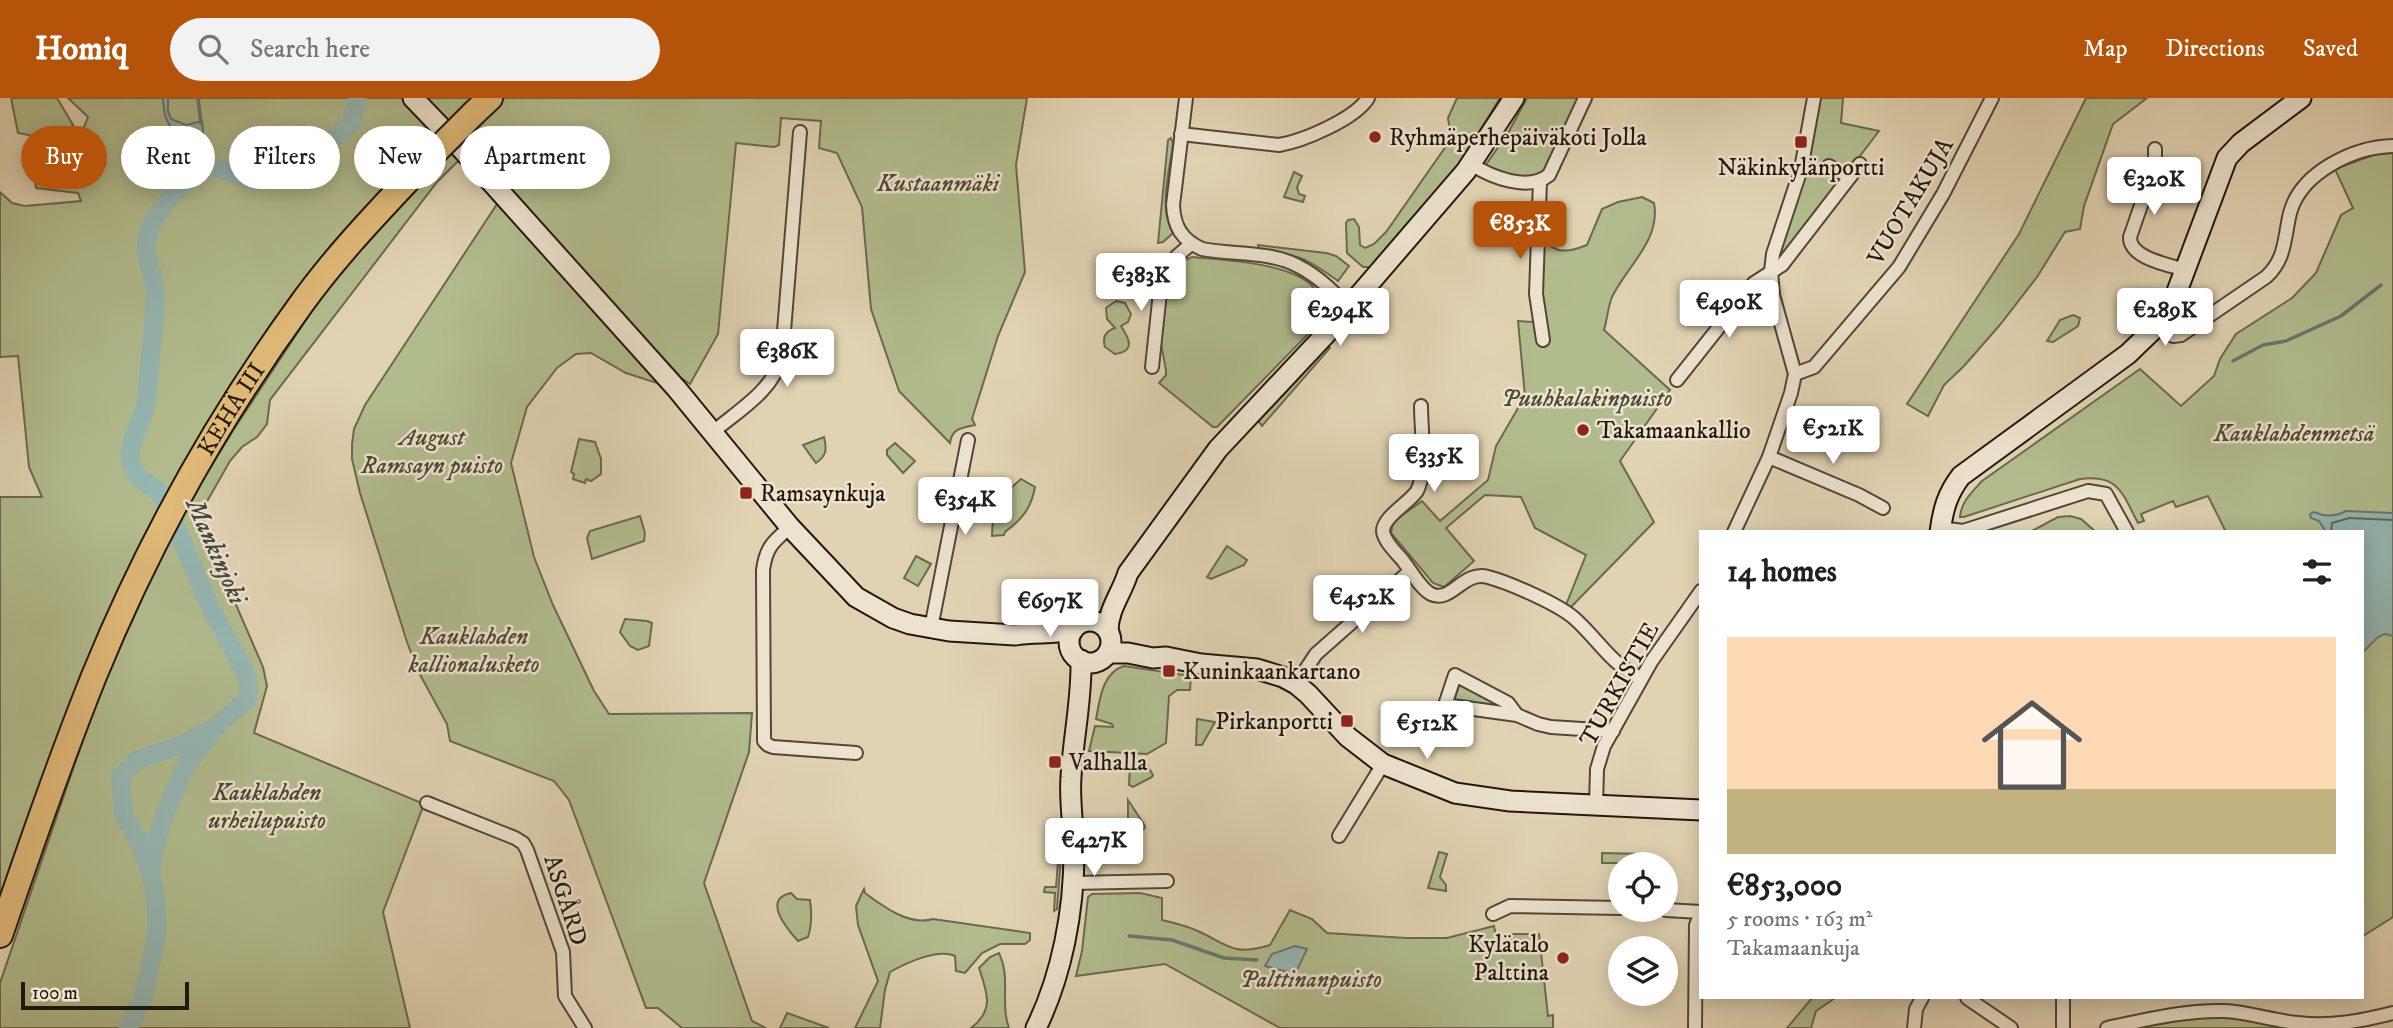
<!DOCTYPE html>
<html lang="en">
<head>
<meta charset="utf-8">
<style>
  :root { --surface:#fff; --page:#f2f2f2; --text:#202124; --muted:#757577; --line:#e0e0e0; --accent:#b45309 }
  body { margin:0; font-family:"IM FELL DW Pica",serif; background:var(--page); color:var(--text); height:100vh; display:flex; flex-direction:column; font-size:26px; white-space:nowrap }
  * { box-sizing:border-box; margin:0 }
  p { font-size:23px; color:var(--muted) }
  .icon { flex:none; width:38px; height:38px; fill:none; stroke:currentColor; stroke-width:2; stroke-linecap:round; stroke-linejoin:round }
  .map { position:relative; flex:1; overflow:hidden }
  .side { position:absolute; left:1699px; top:432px; width:665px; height:469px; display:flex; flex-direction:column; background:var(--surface); border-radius:0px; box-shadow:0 4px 18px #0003 }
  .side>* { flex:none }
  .guide { position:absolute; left:21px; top:28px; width:665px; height:63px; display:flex; gap:14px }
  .controls { position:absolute; left:1608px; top:754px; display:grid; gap:14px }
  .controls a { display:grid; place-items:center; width:70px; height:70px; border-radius:50%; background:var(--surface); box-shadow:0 4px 18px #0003; font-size:35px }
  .scale { position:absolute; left:21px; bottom:18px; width:168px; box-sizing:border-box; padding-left:7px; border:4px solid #21180e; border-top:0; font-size:19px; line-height:24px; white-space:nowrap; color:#21180e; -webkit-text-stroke:5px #ece2cd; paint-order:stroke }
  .price { position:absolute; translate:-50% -60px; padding:0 16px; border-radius:7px; background:#fff; color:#222; font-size:23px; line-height:46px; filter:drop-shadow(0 2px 4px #0008) }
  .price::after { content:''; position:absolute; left:50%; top:42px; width:21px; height:16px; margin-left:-10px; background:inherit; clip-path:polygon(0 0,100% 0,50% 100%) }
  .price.active { background:var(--accent); color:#fff }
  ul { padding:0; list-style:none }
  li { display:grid; align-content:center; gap:14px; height:371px; padding:0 28px }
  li+li { border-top:2px solid var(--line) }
  li span { display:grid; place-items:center; height:217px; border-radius:0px; color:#555 }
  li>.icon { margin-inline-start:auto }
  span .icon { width:126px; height:126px; fill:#fffc; stroke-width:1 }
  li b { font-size:30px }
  h2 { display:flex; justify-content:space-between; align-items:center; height:84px; padding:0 28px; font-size:30px }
  .tag { padding:0 24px; border-radius:32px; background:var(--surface); box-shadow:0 4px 18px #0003; font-size:24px; line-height:63px }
  .tag.active { background:var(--accent); color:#fff }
  header { display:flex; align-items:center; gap:42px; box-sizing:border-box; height:98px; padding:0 35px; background:var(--accent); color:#fff }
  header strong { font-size:33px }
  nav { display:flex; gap:38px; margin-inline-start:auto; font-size:24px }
  .search { width:490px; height:63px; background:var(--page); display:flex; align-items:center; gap:18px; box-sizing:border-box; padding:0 24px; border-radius:38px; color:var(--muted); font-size:26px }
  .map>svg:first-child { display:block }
  .green { fill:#b1bc8d; stroke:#696a4e; stroke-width:2 }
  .water { fill:#95b7b2; stroke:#677770; stroke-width:2 }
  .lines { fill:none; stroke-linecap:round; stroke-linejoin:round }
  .shore { stroke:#5b6860; stroke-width:2 }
  .stream { stroke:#677770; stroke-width:3.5 }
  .river { stroke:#95b7b2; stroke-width:19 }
  .street-casing { stroke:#514737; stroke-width:16 }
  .secondary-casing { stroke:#21180e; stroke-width:23 }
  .highway-casing { stroke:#21180e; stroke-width:28 }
  .street { stroke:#ece2cd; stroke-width:12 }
  .secondary { stroke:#ece2cd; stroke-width:19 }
  .highway { stroke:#e0ba79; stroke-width:24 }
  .highway-bridge-casing { stroke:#21180e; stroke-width:28; stroke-linecap:butt }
  .highway-bridge { stroke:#e0ba79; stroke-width:24 }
  .poi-dot { fill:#8f2418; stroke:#ece2cd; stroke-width:2.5 }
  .labels { text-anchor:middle; stroke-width:5; stroke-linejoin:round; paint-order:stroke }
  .poi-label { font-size:24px; fill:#21180e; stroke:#ece2cd; text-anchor:start }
  .park-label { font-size:24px; font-style:italic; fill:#4c4934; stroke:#ece2cd }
  .street-label { font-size:24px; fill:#21180e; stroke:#ece2cd }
  .water-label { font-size:26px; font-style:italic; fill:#44483f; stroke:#ece2cd }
</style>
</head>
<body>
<header>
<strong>Homiq</strong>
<div class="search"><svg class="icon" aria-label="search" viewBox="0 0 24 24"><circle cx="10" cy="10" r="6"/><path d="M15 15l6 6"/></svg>Search here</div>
<nav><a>Map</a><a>Directions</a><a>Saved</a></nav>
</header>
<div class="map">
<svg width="2393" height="930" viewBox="0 0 2393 930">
  <rect width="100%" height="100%" fill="#e1d3b2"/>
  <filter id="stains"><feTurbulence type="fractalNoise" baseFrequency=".00286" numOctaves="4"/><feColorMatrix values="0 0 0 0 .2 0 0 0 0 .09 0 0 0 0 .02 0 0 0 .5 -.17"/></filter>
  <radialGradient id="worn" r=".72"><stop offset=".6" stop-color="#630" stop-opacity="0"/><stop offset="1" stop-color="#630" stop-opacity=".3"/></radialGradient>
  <g class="green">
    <path d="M 11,0 L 57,0 L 73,27 L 60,43 L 18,35 Z"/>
    <path d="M 68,0 L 404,0 L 440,34 L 201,343 L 0,807 L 0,399 L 42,399 L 29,369 L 18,258 L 0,259 L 0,94 L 12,105 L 25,108 L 81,103 L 78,95 L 36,90 L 34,77 L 68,70 L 88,19 Z"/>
    <path d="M 425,0 L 477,0 L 449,28 Z"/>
    <path d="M 504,0 L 1027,0 L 1016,67 L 1025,174 L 998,238 L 972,321 L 975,327 C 962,330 952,330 950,345 L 899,293 L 871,211 L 862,109 L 837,55 L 819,50 L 821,23 L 781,20 L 779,47 L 774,49 L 736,45 L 718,236 L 690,286 L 672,274 L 462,40 Z"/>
    <path d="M 1457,0 L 1500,0 L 1457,70 L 1372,169 L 1363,169 L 1347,155 L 1346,125 L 1348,122 L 1354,121 L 1359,129 L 1360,147 L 1365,150 L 1374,146 L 1386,134 L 1451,41 L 1448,20 Z"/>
    <path d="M 1527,0 L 1580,0 L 1548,72 C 1528,86 1505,76 1485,68 L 1508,35 Z"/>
    <path d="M 1819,0 L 1843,0 L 1841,25 L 1879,33 L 1850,71 L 1826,62 L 1822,69 L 1837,77 L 1841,81 L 1780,162 L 1784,137 L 1807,70 Z"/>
    <path d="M 2086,0 L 2147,0 L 2113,26 L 2084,108 L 2080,131 L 2065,134 L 2037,179 L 1999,228 L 1964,268 L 1944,287 L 1928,318 L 1907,306 L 2019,136 Z"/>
    <path d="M 1171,40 L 1173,45 C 1170,72 1158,110 1173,135 L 1163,144 L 1158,145 L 1168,42 Z"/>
    <path d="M 452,49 L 463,61 L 456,65 L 437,84 L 270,302 L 267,326 L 257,339 L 242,349 L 230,363 L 201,414 L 217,463 L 263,569 L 267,588 L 254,635 L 424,706 L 383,814 L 410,930 L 0,930 L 0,885 L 74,668 L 102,589 L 172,432 L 234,331 L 323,196 L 385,121 Z"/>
    <path d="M 2393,55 L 2393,819 L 2363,838 L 2362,434 L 2226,434 L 2208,398 L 2176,409 L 2173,403 L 2141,416 L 2144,423 L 2138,425 C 2122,395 2119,376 2080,381 L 1964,419 L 1960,419 C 1961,404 1972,394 1982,383 L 2140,271 L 2181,308 L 2214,278 L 2220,261 L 2236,236 L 2292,200 L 2316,175 L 2341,117 L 2353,110 L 2335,71 L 2376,56 Z"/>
    <path d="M 1294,74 L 1302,78 L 1297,89 L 1299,96 L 1305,98 L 1303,104 L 1284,99 Z"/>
    <path d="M 1642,99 L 1654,105 C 1661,142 1627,168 1612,199 C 1608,209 1607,222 1604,232 L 1670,292 L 1620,363 L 1654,424 L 1571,509 L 1566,507 L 1586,457 L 1535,430 L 1521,399 L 1485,397 L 1446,430 L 1474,463 L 1444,489 L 1433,485 L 1391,435 L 1393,424 L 1422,403 L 1440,423 L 1488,382 L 1496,348 L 1525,298 L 1518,223 L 1533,224 L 1533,137 C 1555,152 1560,158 1587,147 L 1602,111 L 1618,104 Z"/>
    <path d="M 499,103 L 663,287 L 626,275 L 591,255 L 576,256 L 557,270 L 527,309 L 511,365 L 534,459 L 553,507 L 594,593 L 609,616 L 752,615 L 749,654 L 704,785 L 752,923 L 766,930 L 682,930 L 658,910 L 646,910 L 569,702 L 554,683 L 450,643 L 447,626 L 418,573 L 407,544 L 360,395 L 352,361 L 352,346 L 354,331 L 365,307 Z"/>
    <path d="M 1258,147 L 1326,155 L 1336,158 L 1349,168 L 1338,183 C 1305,159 1300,157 1259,152 Z"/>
    <path d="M 1192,159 C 1229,163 1351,165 1314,230 L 1217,329 L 1213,329 L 1159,285 L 1166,277 L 1166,272 L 1161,246 L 1168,185 L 1181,164 Z"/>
    <path d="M 1116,203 L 1125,205 L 1131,216 L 1128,224 L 1121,228 C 1128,239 1137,253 1115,256 L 1105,249 C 1102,239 1106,233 1115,230 L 1107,221 L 1106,210 Z"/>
    <path d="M 2073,217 L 2080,220 L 2078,228 L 2053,244 L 2047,243 L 2060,222 Z"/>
    <path d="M 1326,247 L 1330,250 L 1262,328 L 1257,321 Z"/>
    <path d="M 824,339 C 827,352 827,357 816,365 L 803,347 Z"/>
    <path d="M 579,341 L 595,344 L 601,361 L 601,376 L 591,383 L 586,381 L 585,385 L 573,381 L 574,376 L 571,374 Z"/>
    <path d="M 895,345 L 915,363 L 903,375 L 887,357 L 887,352 Z"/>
    <path d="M 1021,381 L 1035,389 C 1031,411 1022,421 1005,434 L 1004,437 L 992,438 C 993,404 996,403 1021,381 Z"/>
    <path d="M 640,418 L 645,435 L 644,443 L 592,461 L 587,440 L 590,433 Z"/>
    <path d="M 2070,418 L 2081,421 L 2096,434 L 2030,434 L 2058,419 Z"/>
    <path d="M 1227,448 L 1247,462 L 1244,467 L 1211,481 L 1207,479 Z"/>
    <path d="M 916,458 L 931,466 L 918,488 L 904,480 Z"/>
    <path d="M 625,521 L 647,523 L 652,525 L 649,548 L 638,552 L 630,548 L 620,534 Z"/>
    <path d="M 1124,568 L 1191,578 L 1190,592 L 1177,592 L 1169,598 L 1166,645 L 1147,656 L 1089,653 L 1095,628 L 1113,629 L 1112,626 L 1096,621 C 1100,601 1102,575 1124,568 Z"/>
    <path d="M 1460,585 L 1505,607 L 1505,611 L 1454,603 Z"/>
    <path d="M 1197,621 L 1215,624 L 1202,647 L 1196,647 Z"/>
    <path d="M 1134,661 L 1144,662 L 1153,677 L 1152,679 L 1133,689 L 1129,687 L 1130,667 L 1133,667 Z"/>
    <path d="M 1128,702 L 1145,728 L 1144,731 L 1128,730 Z"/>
    <path d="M 1050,753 L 1058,755 L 1061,759 L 1057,811 L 1054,813 L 1055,795 L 1044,794 L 1045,789 L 1056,789 L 1058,763 L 1047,762 Z"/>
    <path d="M 1439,754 L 1447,756 L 1440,779 L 1446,787 L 1446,793 L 1428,790 Z"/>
    <path d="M 1602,755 L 1643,756 L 1642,765 L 1602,765 Z"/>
    <path d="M 864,791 L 865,795 C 884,809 909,828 933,821 L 1030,835 L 1030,842 L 1025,846 L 1000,846 L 982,855 L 965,875 L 956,873 L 955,858 C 938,850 906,865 890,874 L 885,892 L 880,930 L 855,930 L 878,883 L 858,827 L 856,808 Z"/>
    <path d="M 791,795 L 797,801 L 810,802 C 812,815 812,827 808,839 L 798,843 C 788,832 761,801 791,795 Z"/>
    <path d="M 1140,795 L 1162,800 L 1162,822 C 1175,825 1188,828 1200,834 C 1229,848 1235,858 1270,847 L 1290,812 L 1312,821 L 1327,835 L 1406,840 L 1447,840 L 1494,828 L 1497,844 L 1504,844 L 1505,846 L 1511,846 L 1511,836 L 1539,836 L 1548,918 L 1553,917 L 1553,930 L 1280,930 L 1165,866 L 1076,878 L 1082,853 L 1088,799 L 1092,796 Z"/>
    <path d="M 999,855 C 1011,880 1000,906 1009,930 L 971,930 C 995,912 987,894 979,870 L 990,859 Z"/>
    <path d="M 1812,900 L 1835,900 L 1816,913 L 1811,930 L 1787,930 Z"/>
    <path d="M 787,915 L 829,930 L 780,930 Z"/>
    <path d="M 2220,917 L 2305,930 L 2132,930 L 2176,920 Z"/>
  </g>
  <g class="water">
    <path d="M 163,0 L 168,0 L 168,13 L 171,21 L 186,27 L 202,23 L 204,44 L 194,44 L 189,49 L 193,60 L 186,65 C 185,45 171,35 165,17 C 164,12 163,5 163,0 Z"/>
    <path d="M 2346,413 L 2393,415 L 2393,538 L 2385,536 L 2378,539 L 2363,554 L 2362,434 L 2326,434 L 2319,423 L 2311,420 L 2310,416 L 2314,414 C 2325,419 2335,419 2346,413 Z"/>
    <path d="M 1295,848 L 1307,851 L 1295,876 L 1265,868 L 1272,856 Z"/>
  </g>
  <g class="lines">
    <path class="shore" d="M 2331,434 L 2332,425 L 2349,420 L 2393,422"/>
    <g class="stream">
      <path d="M 198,0 L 201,25"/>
      <path d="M 203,42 L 215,70"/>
      <path d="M 2233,263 L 2263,247 L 2286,243 L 2341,218 L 2381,187"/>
      <path d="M 1129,838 L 1172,842 L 1224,860 L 1257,862"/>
    </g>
    <g class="river">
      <path d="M 149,772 L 140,745 L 124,718 L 120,680 L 136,662 L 181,647 L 209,632"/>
      <path d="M 128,930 L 144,897 L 157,835 L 156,798 L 151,778 L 152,762 L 162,723 L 186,667 L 216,629 L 247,601 L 249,589 L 245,574 L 211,511 L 164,401 C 155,385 139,387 132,368 C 124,343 146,324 147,297 C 149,264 155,230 155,196 C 156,180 146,166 146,149 C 145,123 188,70 216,70 C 221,71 249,81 257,83 L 283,62 L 322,50 L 351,25 L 357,0"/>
    </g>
    <defs>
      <g id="street">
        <path d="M 1186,0 L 1173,107 C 1174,129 1182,142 1202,151 C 1232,157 1271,153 1298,168 C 1318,178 1334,194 1349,210"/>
        <path d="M 1181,36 L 1279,47 C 1303,43 1355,21 1368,0"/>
        <path d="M 2155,51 L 2155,67 L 2130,139 C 2129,160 2169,167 2186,172"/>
        <path d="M 1471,66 C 1491,79 1528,94 1549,77 L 1585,0"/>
        <path d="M 1829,68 L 1850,79"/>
        <path d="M 1540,83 L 1536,196 L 1543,242"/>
        <path d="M 2156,229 L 2173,238 L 2181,237 L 2266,179 C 2286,161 2284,140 2290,115 C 2301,74 2354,49 2393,48"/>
        <path d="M 1152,269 L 1161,185 L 1177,158 L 1191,146"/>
        <path d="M 1795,276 L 1814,269 L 1899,169 L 1943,96 L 1992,0"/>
        <path d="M 1677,282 L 1754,185 L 1782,167 L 1860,66"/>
        <path d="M 1421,308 C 1421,330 1427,375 1417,393 C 1409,405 1383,419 1383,433 C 1384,444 1398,456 1404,464 C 1411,473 1421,491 1431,496 C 1451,506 1463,472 1488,479 C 1510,485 1558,506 1574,520 C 1599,542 1609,565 1641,580"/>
        <path d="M 713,334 C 739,312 774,292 782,258 L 800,34"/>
        <path d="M 1769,359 L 1859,397 L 1883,410"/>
        <path d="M 790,429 C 773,444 766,449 763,472 L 764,643 L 768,647 L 773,649 L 856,655"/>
        <path d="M 1940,430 L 1963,433 L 2088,393 L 2106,396 L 2127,434"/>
        <path d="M 1734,434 L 1769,359 L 1791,295 L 1795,276 L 1773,197 L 1771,173 L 1773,156 L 1801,71 L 1814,0"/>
        <path d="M 931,530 L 968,342"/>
        <path d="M 1296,586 L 1316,556 L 1410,473"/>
        <path d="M 1517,617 L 1445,607 L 1455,577 L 1508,605 L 1517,617 L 1538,626 L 1551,629 L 1613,633"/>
        <path d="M 427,705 L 515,740 L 523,745 L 527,752 L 563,854 L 565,898 L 585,930"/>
        <path d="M 1596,707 L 1597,671 L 1604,648 L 1651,564 L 1701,493"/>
        <path d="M 1339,738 L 1383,666"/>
        <path d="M 1073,785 L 1167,783"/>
        <path d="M 1666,812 L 1701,814"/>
        <path d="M 1493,816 L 1510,808 L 1620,810"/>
        <path d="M 1967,900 L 2011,930"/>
        <path d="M 2063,900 L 2063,930"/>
        <path d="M 1695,930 L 1696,827 L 1701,815"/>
        <path d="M 1914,930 L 1916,911 L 1922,900"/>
        <path d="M 2107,930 C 2145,922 2185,912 2224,913 C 2249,914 2273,923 2298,925 C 2331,929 2361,923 2393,915"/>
      </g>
      <g id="secondary">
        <path d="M 413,0 L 458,47 L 676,290 L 790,429 L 856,499 L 893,520 L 910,526 L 949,533 L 1015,537 C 1034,534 1053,536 1073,532"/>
        <path d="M 1940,434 C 1943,412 1947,396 1961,378 L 2128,256 L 2156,229 L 2176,196 L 2227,60 L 2241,45 L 2301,0"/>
        <circle cx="1090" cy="544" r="21"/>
        <path d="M 1108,533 C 1108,511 1122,495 1128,475 L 1218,351 L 1324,238 L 1466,73 L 1514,0"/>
        <path d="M 1108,555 L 1128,555 L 1153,560 L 1166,559 L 1201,566 L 1257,571 L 1283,579 L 1296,586 L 1308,596 L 1348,639 L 1383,666 L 1455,695 L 1510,703 L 1701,712"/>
        <path d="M 1036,930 C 1062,877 1074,813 1074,754 C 1074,729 1069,704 1071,679 C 1073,640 1082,602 1081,562"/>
      </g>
      <g id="highway">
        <path d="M 475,14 L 490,0"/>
        <path id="s1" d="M 0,837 C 30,750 60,663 94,578 C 148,446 218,320 302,205 C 338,155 382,110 424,65"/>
      </g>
    </defs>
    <use href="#street" class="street-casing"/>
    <use href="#secondary" class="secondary-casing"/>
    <use href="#highway" class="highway-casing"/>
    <use href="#street" class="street"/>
    <use href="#secondary" class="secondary"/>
    <use href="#highway" class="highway"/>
    <defs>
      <path id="highway-bridge" d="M 424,65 L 475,14"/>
    </defs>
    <use href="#highway-bridge" class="highway-bridge-casing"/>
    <use href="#highway-bridge" class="highway-bridge"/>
  </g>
  <g class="poi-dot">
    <circle cx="1375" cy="39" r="7"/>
    <rect x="1794" y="37" width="14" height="14" rx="3.5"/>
    <circle cx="1583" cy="332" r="7"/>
    <rect x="739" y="388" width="14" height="14" rx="3.5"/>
    <rect x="1162" y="566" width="14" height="14" rx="3.5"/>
    <rect x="1340" y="616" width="14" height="14" rx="3.5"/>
    <rect x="1048" y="657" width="14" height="14" rx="3.5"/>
    <circle cx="1563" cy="860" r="7"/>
  </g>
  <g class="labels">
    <g class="poi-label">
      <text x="1389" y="47">Ryhmäperhepäiväkoti Jolla</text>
      <text x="1801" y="77" text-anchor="middle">Näkinkylänportti</text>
      <text x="1597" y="340">Takamaankallio</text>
      <text x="760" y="403">Ramsaynkuja</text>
      <text x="1183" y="581">Kuninkaankartano</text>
      <text x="1333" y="631" text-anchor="end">Pirkanportti</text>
      <text x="1069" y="672">Valhalla</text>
      <text x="1549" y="854" text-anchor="end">Kylätalo<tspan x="1549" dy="28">Palttina</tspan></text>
    </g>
    <g class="park-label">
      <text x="938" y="93">Kustaanmäki</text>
      <text x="1587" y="308">Puuhkalakinpuisto</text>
      <text x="2294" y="343">Kauklahdenmetsä</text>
      <text x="432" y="347">August<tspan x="432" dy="28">Ramsayn puisto</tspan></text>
      <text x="474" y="546">Kauklahden<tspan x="474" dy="28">kallionalusketo</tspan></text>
      <text x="267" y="702">Kauklahden<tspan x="267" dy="28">urheilupuisto</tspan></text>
      <text x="1311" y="889">Palttinanpuisto</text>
    </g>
    <g class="street-label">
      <text transform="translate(1910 103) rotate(-59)" y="8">VUOTAKUJA</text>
      <text dy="8" stroke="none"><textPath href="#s1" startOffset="576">KEHÄ III</textPath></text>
      <text transform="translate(1619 586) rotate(-61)" y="8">TURKISTIE</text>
      <text transform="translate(566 802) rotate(72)" y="8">ASGÅRD</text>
    </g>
    <g class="water-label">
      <text transform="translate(217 453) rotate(66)" y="9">Mankinjoki</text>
    </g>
  </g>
  <rect width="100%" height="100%" filter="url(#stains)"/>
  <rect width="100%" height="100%" fill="url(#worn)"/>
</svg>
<div class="controls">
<a><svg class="icon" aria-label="locate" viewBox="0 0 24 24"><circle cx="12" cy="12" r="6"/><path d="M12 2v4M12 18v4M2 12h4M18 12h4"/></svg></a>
<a><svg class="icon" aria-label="layers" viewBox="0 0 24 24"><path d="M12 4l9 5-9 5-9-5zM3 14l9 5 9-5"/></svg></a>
</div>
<div class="scale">100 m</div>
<b class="price" style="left:2154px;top:119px">€320K</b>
<b class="price active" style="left:1520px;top:163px">€853K</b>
<b class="price" style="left:1141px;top:215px">€383K</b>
<b class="price" style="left:1729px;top:242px">€490K</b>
<b class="price" style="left:1340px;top:250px">€294K</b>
<b class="price" style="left:2165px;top:250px">€289K</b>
<b class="price" style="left:787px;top:291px">€386K</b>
<b class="price" style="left:1833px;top:368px">€521K</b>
<b class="price" style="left:1434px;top:396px">€335K</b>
<b class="price" style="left:965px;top:439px">€354K</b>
<b class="price" style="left:1362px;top:537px">€452K</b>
<b class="price" style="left:1050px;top:541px">€697K</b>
<b class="price" style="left:1427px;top:663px">€512K</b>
<b class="price" style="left:1094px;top:780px">€427K</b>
<div class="guide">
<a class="tag active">Buy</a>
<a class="tag">Rent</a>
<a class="tag">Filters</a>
<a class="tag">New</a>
<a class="tag">Apartment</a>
</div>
<section class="side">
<h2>14 homes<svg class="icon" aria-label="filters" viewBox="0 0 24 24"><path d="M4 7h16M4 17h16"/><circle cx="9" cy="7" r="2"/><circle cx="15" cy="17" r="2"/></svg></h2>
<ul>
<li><span style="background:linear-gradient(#ffd9b3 70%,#c2b280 0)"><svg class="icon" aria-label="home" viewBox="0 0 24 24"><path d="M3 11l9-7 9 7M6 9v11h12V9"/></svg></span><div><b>€853,000</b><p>5 rooms · 163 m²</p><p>Takamaankuja</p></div></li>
</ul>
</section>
</div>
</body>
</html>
